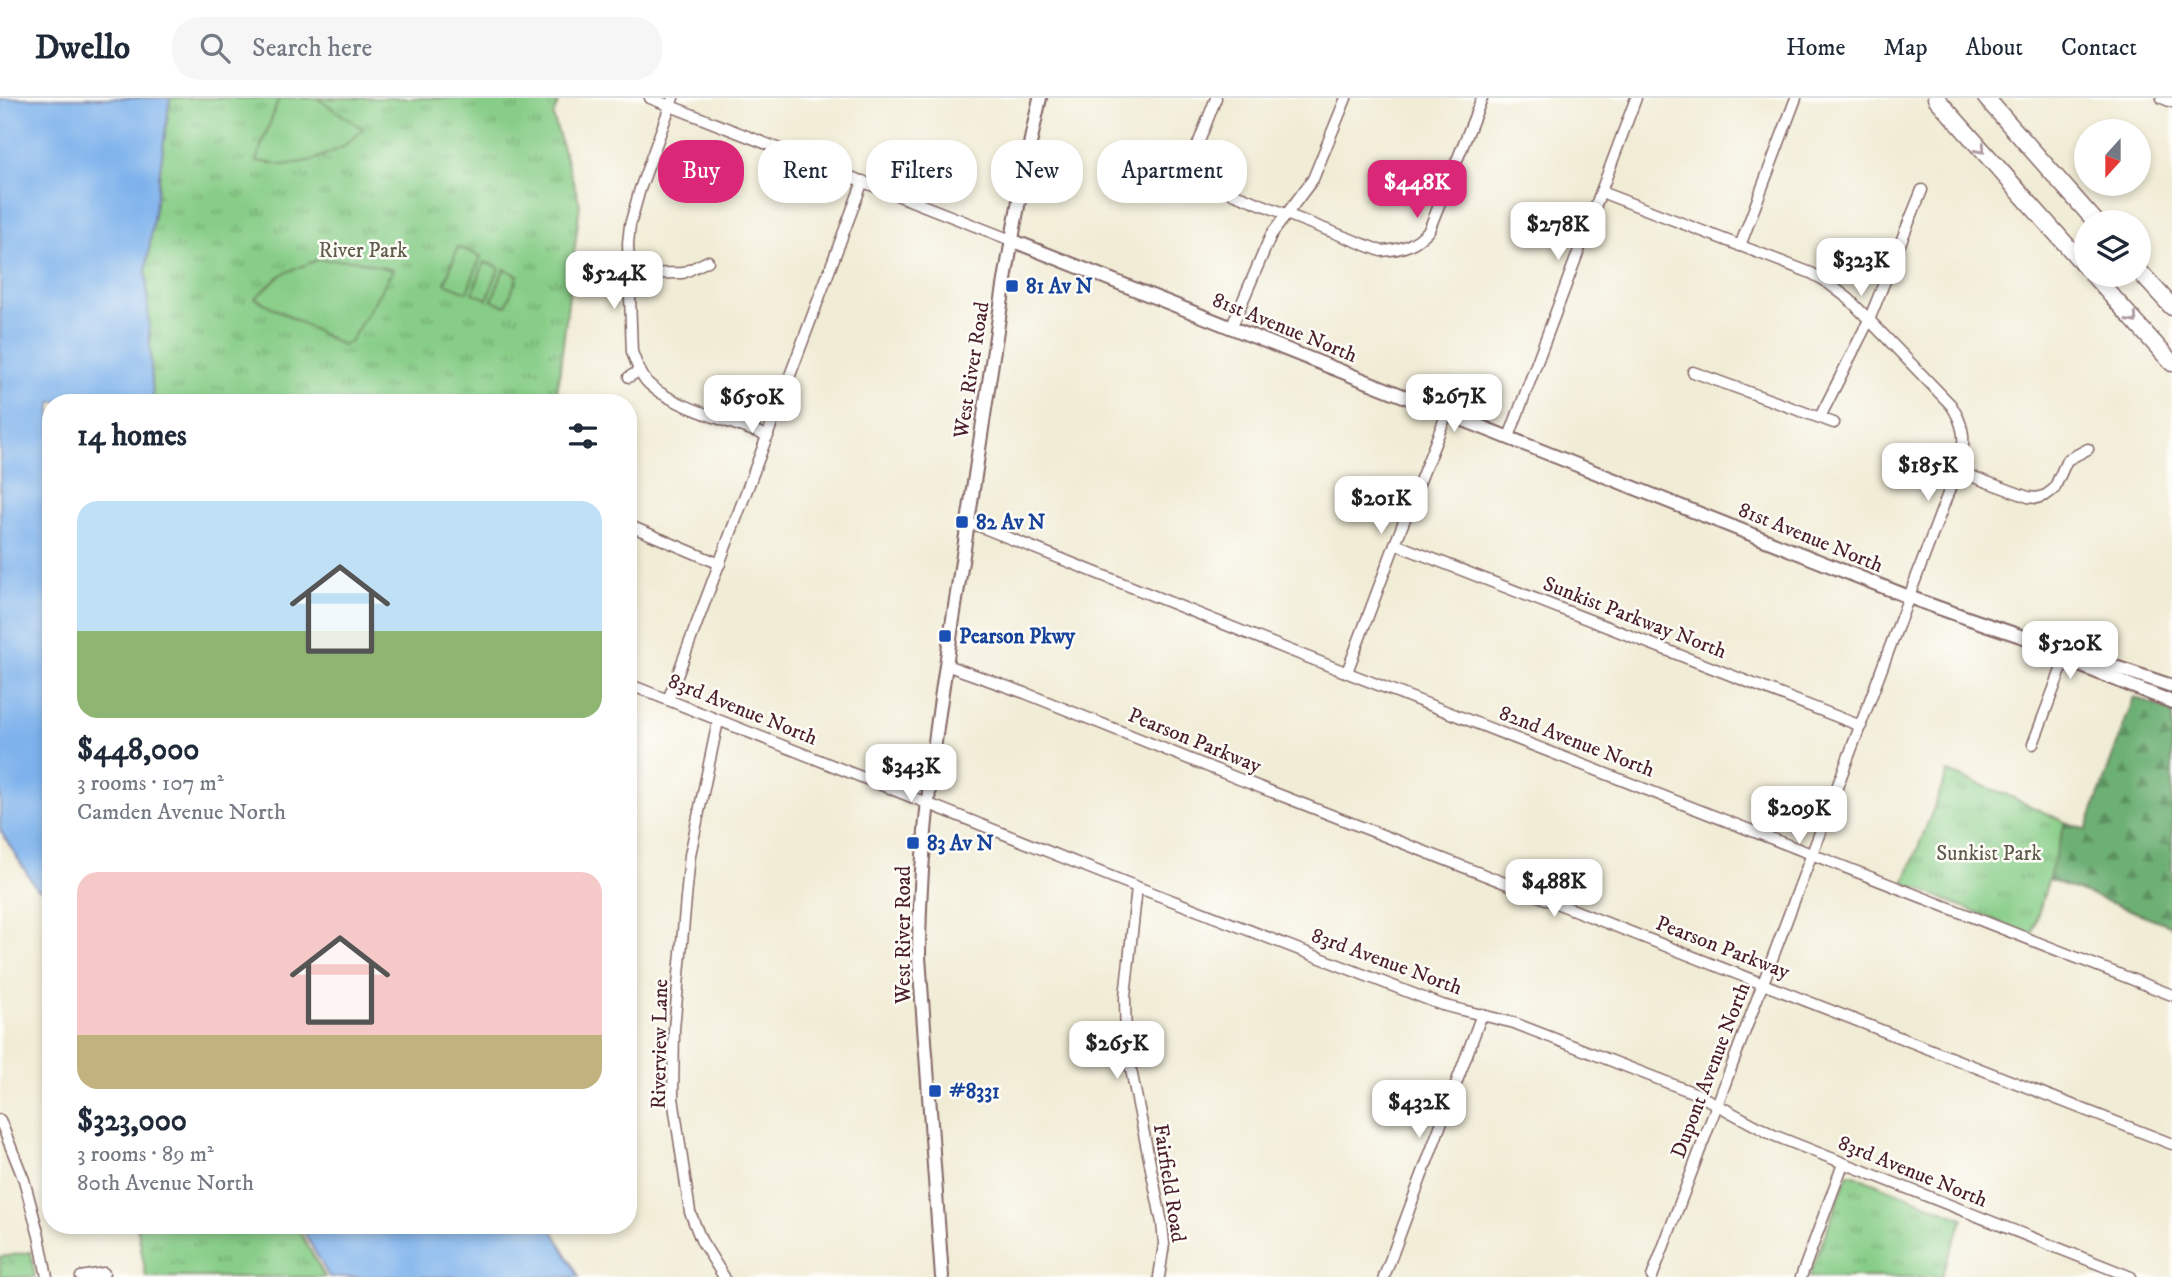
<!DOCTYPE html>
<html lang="en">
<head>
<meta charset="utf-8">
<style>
  :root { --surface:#fff; --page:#f6f6f7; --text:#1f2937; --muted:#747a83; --line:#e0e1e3; --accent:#db2777 }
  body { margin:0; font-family:"IM FELL DW Pica",serif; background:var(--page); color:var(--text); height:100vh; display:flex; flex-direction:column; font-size:26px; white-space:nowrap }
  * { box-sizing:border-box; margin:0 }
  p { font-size:23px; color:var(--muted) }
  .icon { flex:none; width:38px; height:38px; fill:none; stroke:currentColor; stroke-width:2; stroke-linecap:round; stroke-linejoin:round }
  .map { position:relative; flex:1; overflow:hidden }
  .sheet { position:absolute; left:42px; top:296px; width:595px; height:840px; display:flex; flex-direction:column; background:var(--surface); border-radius:28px; box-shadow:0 4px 10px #0003 }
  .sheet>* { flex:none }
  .guide { position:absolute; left:658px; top:42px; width:665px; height:63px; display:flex; gap:14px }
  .needle { width:46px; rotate:201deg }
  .buttons { position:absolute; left:2074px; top:21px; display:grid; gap:14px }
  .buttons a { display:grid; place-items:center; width:77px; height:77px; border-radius:50%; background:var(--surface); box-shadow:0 4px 10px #0003; font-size:35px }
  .price { position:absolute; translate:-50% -60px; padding:0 16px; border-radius:14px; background:#fff; color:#222; font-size:23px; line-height:46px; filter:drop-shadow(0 2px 4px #0008) }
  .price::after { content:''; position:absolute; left:50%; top:42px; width:21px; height:16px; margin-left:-10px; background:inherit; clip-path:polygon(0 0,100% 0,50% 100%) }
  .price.active { background:var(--accent); color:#fff }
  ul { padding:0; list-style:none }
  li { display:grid; align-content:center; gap:14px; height:371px; padding:0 35px }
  li span { display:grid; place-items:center; height:217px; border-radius:21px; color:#555 }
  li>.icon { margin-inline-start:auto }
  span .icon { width:126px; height:126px; fill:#fffc; stroke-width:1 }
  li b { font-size:30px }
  h2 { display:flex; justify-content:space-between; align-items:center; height:84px; padding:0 35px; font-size:30px }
  .chip { padding:0 24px; border-radius:28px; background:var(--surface); box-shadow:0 4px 10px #0003; font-size:24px; line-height:63px }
  .chip.active { background:var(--accent); color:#fff }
  header { display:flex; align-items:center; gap:42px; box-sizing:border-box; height:98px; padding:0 35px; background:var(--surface); border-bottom:2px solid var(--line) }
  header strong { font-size:33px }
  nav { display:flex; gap:38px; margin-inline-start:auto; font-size:24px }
  .search { width:490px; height:63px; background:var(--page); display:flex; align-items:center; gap:18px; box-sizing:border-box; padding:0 24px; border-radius:28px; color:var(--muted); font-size:26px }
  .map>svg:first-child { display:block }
  .forest { fill:url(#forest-firs); stroke:#5c6850; stroke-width:2 }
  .park { fill:url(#park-tufts); stroke:#687659; stroke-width:2 }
  .garden { fill:#87cd87; stroke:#687659; stroke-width:2 }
  .water { fill:#7eb2ec; stroke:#64688c; stroke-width:2 }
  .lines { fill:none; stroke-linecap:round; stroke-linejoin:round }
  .minor-casing { stroke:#846766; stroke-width:13 }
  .tertiary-casing { stroke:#846766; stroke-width:16 }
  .trunk-casing { stroke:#846766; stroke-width:19 }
  .minor { stroke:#fff; stroke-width:10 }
  .tertiary { stroke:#fff; stroke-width:12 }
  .trunk { stroke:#fff; stroke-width:16 }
  .oneway { stroke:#ae9aa0 }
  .transit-dot { fill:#1a4fb4; stroke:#fdfcf7; stroke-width:2.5 }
  .labels { text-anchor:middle; stroke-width:5; stroke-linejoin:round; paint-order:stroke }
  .park-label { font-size:21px; fill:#5f5c4b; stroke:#fdfcf7 }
  .transit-label { font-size:21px; font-weight:bold; fill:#164399; stroke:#fdfcf7; text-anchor:start }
  .street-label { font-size:21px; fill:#4a1f2b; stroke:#fdfcf7 }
</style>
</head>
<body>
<header>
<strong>Dwello</strong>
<div class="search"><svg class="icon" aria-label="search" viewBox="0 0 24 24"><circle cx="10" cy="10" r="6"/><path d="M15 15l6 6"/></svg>Search here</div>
<nav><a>Home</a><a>Map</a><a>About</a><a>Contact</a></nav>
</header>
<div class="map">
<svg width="2172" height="1179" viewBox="0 0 2172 1179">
  <defs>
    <pattern id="forest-firs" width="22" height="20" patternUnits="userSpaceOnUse" patternTransform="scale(1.75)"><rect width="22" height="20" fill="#6db074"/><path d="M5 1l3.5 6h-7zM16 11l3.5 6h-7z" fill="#5c8f5f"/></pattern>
    <pattern id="park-tufts" width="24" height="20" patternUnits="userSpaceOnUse" patternTransform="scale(1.75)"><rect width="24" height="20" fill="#87cd87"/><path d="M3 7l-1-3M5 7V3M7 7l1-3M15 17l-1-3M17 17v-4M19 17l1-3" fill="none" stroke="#70a66f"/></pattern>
  </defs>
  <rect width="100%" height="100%" fill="#fdfcf7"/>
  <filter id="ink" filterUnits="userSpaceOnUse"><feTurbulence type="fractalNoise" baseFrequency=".0143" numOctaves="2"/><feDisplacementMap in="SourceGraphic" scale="14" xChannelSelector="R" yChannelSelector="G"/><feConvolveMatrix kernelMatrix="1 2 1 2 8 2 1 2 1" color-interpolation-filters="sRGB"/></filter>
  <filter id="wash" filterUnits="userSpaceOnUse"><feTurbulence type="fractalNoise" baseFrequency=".00686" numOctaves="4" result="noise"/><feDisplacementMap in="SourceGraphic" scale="28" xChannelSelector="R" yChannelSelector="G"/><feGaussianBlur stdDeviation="1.57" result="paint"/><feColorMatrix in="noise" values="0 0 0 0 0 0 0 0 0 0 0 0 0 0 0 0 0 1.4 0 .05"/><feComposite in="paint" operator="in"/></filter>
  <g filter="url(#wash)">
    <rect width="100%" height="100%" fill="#f1ecd5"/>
    <path class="forest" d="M 2134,599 L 2172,614 L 2172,828 L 2048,781 L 2065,724 L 2086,732 Z"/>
    <g class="park">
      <path d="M 170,0 L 560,0 L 553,18 L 580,106 L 556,304 L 153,304 L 146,173 Z"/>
      <path d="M 1948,674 L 2007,697 L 2065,724 L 2032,837 L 1904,785 Z"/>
      <path d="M 1848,1076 L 1852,1076 L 1963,1120 L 1941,1179 L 1809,1179 Z"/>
      <path d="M 137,1127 L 296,1127 L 325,1179 L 146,1179 Z"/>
      <path d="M 31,1154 L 35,1179 L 0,1179 L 0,1159 Z"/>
    </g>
    <g class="garden">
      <path d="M 279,0 L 317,0 L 363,31 L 343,49 L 313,62 L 284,67 L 256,63 Z"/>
      <path d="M 458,149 L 481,158 L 467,194 L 445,185 Z"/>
      <path d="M 317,162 L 354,162 L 393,172 L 350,244 L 342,247 L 255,200 L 282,176 Z"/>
      <path d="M 484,164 L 499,170 L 487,201 L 473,195 Z"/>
      <path d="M 504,171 L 518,177 L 506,208 L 492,202 Z"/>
    </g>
    <g class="water">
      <path d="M 0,0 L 170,0 L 146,173 L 153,304 L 51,304 L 51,795 L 36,790 L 0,732 Z"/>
      <path d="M 300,1127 L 550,1127 L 579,1179 L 329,1179 Z"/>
    </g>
  </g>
  <g filter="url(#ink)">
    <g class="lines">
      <defs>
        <g id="minor">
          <path d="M 650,0 L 1011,142"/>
          <path d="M 673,0 L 640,91 L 630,127 L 628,145 L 632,254 C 636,265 640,276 647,284 C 668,307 737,326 768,338"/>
          <path d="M 1216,0 L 1186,77 L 1381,153 C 1402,152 1415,147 1429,132 L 1482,0"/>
          <path d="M 2162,0 L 2172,4"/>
          <path d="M 1601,94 L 1811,175 L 1824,182 L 1849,201 L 1951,307 C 1963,325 1966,340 1961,361 L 1652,1179"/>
          <path d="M 1740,148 L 1796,0"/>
          <path d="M 629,176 L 683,175 L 708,163"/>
          <path d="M 1232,228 L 1271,137 L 1313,81 L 1346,0"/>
          <path d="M 1693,274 L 1834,325"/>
          <path d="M 629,279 L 639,273"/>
          <path d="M 1820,319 L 1869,222 L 1922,92"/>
          <path d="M 1509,339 L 1636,0"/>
          <path d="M 1957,373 L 2028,399 L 2037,400 L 2046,397 L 2054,391 L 2067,362 L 2088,351"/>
          <path d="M 968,426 L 979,428 L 1289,552 L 2172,897"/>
          <path d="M 628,427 L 720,466"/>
          <path d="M 1395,446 L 1861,628"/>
          <path d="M 946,567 L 1025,595 L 1239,681 L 2172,1046"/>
          <path d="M 1347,574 L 1395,446 L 1447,315"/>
          <path d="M 628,586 L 1137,789 L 1442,907 L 1514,925 L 1697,996 L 1773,1037 L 2131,1179"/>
          <path d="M 668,602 L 863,83"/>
          <path d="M 718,623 L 690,757 L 674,931 L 673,1000 L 690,1114 L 701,1142 L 724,1179"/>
          <path d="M 2033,646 L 2067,556"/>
          <path d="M 1137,789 L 1125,899 L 1126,947 L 1162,1125 L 1164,1146 L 1159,1179"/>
          <path d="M 0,1022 L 24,1082 L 39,1138 L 47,1179"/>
          <path d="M 81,1179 L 104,1175"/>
          <path d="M 1384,1179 L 1482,916"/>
          <path d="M 1801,1179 L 1843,1066"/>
        </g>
        <g id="tertiary">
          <path d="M 1011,142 L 1909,499 C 1996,532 2085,558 2172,588"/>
          <path d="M 2034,549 L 2172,604"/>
          <path d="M 942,1179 L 919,859 C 919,719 944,581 965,444 C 988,295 1007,146 1040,0"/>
        </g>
        <g id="trunk">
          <path d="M 1936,0 L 2086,169"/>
          <path d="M 1986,0 L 2096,124"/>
          <path d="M 2138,172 L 2172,209"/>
          <path d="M 2093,177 L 2172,265"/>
        </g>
      </defs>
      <use href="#minor" class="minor-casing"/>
      <use href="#tertiary" class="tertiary-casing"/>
      <use href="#trunk" class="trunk-casing"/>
      <use href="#minor" class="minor"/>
      <use href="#tertiary" class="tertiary"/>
      <use href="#trunk" class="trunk"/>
    </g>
    <defs><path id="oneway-chevron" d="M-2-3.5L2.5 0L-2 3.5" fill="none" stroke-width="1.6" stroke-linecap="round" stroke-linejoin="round" transform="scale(1.75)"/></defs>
    <g class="oneway">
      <use href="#oneway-chevron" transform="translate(1981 51) rotate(48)"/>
      <use href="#oneway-chevron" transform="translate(2133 221) rotate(48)"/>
    </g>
  </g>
  <g class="transit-dot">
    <rect x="1005" y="181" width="14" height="14" rx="3.5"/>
    <rect x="955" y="417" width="14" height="14" rx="3.5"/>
    <rect x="938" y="531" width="14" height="14" rx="3.5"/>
    <rect x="906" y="738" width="14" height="14" rx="3.5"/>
    <rect x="928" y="986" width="14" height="14" rx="3.5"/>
  </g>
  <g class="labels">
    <g class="park-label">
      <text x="363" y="159">River Park</text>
      <text x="1989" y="762">Sunkist Park</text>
    </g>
    <g class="transit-label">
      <text x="1026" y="195">81 Av N</text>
      <text x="976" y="431">82 Av N</text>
      <text x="959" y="545">Pearson Pkwy</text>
      <text x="927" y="752">83 Av N</text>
      <text x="949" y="1000">#8331</text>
    </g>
    <g class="street-label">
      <text transform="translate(1285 229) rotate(22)" y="7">81st Avenue North</text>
      <text transform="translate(971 272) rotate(-81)" y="7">West River Road</text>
      <text transform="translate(1811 439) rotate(22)" y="7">81st Avenue North</text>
      <text transform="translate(1635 519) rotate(21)" y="7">Sunkist Parkway North</text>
      <text transform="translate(743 611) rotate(22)" y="7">83rd Avenue North</text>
      <text transform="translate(1195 642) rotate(22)" y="7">Pearson Parkway</text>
      <text transform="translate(1577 643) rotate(21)" y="7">82nd Avenue North</text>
      <text transform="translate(903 837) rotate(-90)" y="7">West River Road</text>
      <text transform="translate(1723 849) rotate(21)" y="7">Pearson Parkway</text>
      <text transform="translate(1387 863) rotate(20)" y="7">83rd Avenue North</text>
      <text transform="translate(659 946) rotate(-89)" y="7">Riverview Lane</text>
      <text transform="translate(1710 972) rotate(-69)" y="7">Dupont Avenue North</text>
      <text transform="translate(1913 1073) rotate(22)" y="7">83rd Avenue North</text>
      <text transform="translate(1170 1085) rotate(81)" y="7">Fairfield Road</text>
    </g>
  </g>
</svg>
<div class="buttons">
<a><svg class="needle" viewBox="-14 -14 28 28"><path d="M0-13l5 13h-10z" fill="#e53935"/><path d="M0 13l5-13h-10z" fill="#747a83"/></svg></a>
<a><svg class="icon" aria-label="layers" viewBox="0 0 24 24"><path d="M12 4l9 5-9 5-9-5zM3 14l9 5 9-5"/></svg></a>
</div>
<b class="price active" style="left:1417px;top:122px">$448K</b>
<b class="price" style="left:1558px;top:164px">$278K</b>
<b class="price" style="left:1861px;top:200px">$323K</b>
<b class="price" style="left:614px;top:213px">$524K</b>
<b class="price" style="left:1454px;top:336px">$267K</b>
<b class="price" style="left:752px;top:337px">$650K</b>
<b class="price" style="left:1928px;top:405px">$185K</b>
<b class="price" style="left:1381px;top:438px">$201K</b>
<b class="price" style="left:2070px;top:583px">$520K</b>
<b class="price" style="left:911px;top:706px">$343K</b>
<b class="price" style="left:1799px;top:748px">$209K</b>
<b class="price" style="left:1554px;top:821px">$488K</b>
<b class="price" style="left:1117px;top:983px">$265K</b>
<b class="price" style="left:1419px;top:1042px">$432K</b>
<div class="guide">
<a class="chip active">Buy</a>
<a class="chip">Rent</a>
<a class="chip">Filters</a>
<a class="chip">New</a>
<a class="chip">Apartment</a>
</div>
<section class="sheet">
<h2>14 homes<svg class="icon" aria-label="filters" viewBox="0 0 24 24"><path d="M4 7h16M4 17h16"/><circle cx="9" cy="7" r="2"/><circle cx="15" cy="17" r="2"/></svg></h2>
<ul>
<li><span style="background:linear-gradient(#bfe0f5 60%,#8fb573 0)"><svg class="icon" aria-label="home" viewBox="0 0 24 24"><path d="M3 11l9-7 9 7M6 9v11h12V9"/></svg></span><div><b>$448,000</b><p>3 rooms · 107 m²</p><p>Camden Avenue North</p></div></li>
<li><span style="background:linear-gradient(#f6c9c9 75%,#c2b280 0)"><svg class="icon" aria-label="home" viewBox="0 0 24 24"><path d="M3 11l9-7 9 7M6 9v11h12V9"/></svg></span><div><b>$323,000</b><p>3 rooms · 89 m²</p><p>80th Avenue North</p></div></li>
</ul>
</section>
</div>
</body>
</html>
